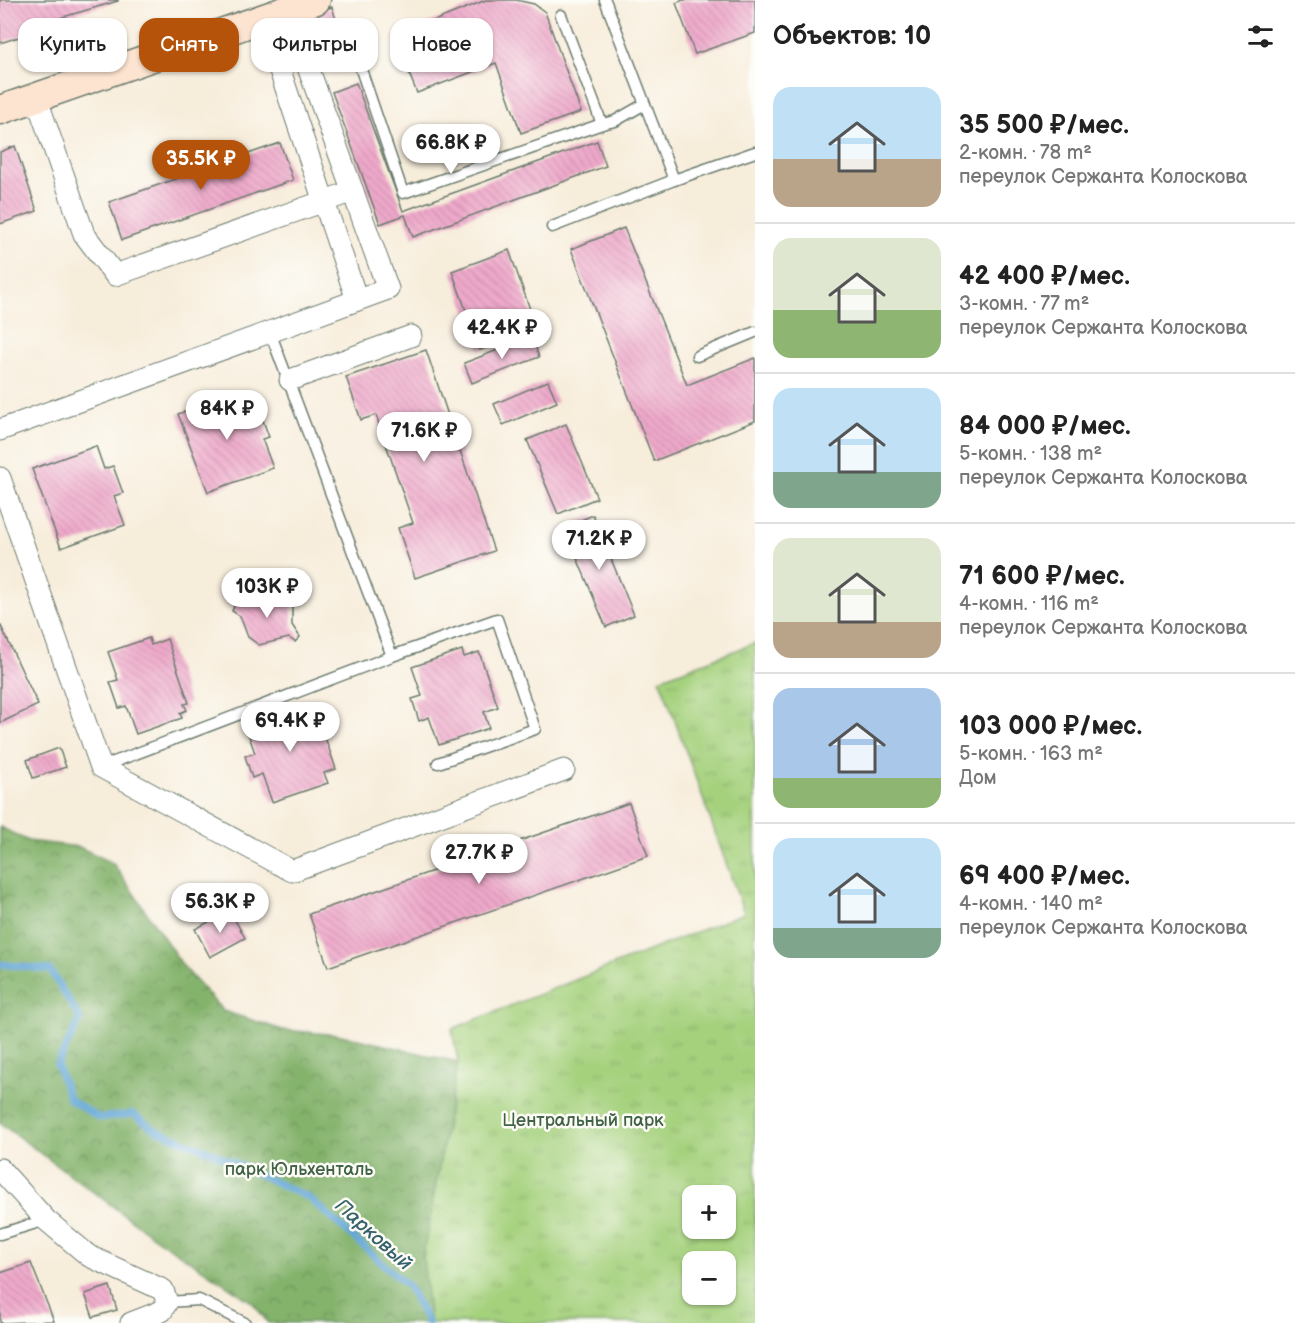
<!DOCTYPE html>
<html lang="ru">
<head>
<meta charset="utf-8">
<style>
  :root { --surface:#fff; --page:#f2f2f2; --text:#222; --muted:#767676; --line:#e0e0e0; --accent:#b45309 }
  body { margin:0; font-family:"Balsamiq Sans",sans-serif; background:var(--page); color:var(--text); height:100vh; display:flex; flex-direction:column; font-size:22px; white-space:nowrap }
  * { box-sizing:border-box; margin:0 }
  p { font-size:20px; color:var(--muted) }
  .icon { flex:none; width:33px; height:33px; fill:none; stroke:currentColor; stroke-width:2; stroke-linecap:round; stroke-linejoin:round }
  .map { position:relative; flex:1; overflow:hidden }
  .drawer { display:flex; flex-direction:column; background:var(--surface); width:540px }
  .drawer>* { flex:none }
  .guide { position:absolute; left:18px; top:18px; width:570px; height:54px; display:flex; gap:12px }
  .tools { position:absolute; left:682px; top:1185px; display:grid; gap:12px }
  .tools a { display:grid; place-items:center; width:54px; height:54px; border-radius:12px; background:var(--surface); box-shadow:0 2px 4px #0004; font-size:30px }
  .price { position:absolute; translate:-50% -51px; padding:0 14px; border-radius:21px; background:#fff; color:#222; font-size:20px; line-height:39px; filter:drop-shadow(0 2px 3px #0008) }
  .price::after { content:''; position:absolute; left:50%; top:36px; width:18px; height:14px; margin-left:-9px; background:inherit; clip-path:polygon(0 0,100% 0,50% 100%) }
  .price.active { background:var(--accent); color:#fff }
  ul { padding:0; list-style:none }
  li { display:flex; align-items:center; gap:18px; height:150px; padding:0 18px }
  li+li { border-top:2px solid var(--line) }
  li span { display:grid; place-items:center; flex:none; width:168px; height:120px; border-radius:18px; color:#555 }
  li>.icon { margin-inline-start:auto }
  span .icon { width:72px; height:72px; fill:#fffc; stroke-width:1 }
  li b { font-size:26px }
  h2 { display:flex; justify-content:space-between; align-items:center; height:72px; padding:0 18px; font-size:26px }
  .tag { padding:0 21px; border-radius:18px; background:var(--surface); box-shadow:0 2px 4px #0004; font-size:21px; line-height:54px }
  .tag.active { background:var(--accent); color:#fff }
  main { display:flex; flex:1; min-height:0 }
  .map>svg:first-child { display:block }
  .forest { fill:url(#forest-crowns); stroke:#527850; stroke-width:1.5 }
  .park { fill:url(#park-tufts); stroke:#628758; stroke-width:1.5; fill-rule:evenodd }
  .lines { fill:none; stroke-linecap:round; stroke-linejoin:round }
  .stream { stroke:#62a6d7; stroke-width:7 }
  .building { fill:url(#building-back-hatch) }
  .service-casing { stroke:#6b7b6e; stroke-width:13 }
  .minor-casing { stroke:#6b7b6e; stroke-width:23 }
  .secondary-casing { stroke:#6b7b6e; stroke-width:31 }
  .service { stroke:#fff; stroke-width:10 }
  .minor { stroke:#fff; stroke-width:21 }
  .secondary { stroke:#fde4d1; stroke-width:28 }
  .labels { text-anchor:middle; stroke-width:5; stroke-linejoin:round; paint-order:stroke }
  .park-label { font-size:18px; fill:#406246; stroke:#fdfcf7 }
  .water-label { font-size:20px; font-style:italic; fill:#36626d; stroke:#fdfcf7 }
</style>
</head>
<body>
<main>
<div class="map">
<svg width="755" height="1323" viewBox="0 0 755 1323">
  <defs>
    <pattern id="forest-crowns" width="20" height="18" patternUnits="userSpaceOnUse" patternTransform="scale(1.5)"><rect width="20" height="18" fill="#84b36c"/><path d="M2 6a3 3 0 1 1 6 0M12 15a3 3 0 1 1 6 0" fill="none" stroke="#6b935a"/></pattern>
    <pattern id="park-tufts" width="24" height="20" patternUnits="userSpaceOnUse" patternTransform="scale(1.5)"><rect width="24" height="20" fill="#a5d17d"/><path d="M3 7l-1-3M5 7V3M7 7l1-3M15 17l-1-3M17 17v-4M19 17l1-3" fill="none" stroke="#8eb46d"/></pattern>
    <pattern id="building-back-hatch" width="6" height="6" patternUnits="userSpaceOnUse" patternTransform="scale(1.5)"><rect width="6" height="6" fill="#efa9ca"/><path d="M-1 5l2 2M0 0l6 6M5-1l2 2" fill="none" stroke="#cc92ae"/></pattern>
  </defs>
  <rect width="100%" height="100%" fill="#fdfcf7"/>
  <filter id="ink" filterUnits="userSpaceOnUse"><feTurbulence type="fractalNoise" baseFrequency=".0167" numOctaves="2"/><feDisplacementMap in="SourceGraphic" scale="12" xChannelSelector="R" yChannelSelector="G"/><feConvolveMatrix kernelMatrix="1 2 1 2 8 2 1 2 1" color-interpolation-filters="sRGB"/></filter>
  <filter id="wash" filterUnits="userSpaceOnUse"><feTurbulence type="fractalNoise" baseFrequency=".008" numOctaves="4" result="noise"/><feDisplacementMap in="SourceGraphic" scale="24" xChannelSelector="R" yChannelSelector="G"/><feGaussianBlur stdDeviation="1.35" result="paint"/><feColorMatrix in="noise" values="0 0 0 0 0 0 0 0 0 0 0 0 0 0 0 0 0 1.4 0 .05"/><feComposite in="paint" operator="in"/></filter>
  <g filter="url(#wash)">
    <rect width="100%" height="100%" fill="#f7eddb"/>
    <path class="forest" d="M 0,827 L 28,841 L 79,847 L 113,863 L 183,966 L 223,1011 L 283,1030 L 341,1035 L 458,1062 L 423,1256 L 430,1323 L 268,1323 L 253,1303 L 154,1237 L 0,1123 Z"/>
    <path class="park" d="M 755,643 L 755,1323 L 430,1323 L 423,1256 L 458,1062 L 452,1029 L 744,913 L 660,679 ZM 693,1196 L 726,1196 L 726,1228 L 693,1228 ZM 693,1262 L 726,1262 L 726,1294 L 693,1294 Z"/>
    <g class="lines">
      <path class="stream" d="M 0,964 L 50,970 L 80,1019 L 57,1065 L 69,1099 L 99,1118 L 133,1114 L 156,1130 L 209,1151 L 309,1198 L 408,1286 L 428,1323"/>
    </g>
    <g id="blocks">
      <g class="building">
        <path d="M 0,0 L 118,0 L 118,1 L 49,21 L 51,27 L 0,43 Z"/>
        <path d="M 486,0 L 516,0 L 534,4 L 545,12 L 581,112 L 521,133 L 496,63 L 417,93 L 394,37 Z"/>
        <path d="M 683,0 L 755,0 L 755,33 L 695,54 L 676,3 Z"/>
        <path d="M 332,7 L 348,57 L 322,66 L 306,15 Z"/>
        <path d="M 356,83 L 403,211 L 597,141 L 606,166 L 413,237 L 405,215 L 380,224 L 332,92 Z"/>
        <path d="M 280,143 L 293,180 L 122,240 L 109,202 Z"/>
        <path d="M 15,146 L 37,211 L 0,224 L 0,152 Z"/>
        <path d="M 624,228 L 687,385 L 755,358 L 755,421 L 654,461 L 571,249 Z"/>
        <path d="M 509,250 L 537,329 L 480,350 L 452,271 Z"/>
        <path d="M 532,337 L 539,357 L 472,383 L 464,363 Z"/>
        <path d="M 426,350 L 494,551 L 415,578 L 398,528 L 413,523 L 376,415 L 361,420 L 346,377 Z"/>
        <path d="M 548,381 L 557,402 L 503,425 L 494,404 Z"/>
        <path d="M 244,390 L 254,417 L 261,415 L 269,437 L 262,439 L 273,468 L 208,492 L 178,414 Z"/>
        <path d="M 566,424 L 597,498 L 558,514 L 527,440 Z"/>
        <path d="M 96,446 L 104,469 L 113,466 L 123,493 L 114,496 L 125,525 L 61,548 L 32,469 Z"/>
        <path d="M 593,515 L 634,615 L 606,627 L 564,527 Z"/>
        <path d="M 264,594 L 285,597 L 292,607 L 292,625 L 300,637 L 295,642 L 289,638 L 259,645 L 248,637 L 240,616 L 232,611 L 237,600 L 252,605 Z"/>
        <path d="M 0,624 L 38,705 L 0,723 Z"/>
        <path d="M 149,638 L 151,645 L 167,639 L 189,703 L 184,704 L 187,710 L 180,713 L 182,718 L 136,734 L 126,706 L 119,708 L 110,682 L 118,680 L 108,652 Z"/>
        <path d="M 462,650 L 464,657 L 479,652 L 498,707 L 484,712 L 489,728 L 439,745 L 429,717 L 419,721 L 412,699 L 422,696 L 412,667 Z"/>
        <path d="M 301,706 L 303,712 L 315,708 L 336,769 L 324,773 L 328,783 L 272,802 L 262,774 L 252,778 L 245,756 L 255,753 L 245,725 Z"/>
        <path d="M 59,748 L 66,767 L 33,778 L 27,760 Z"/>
        <path d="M 629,803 L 648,856 L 328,967 L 309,914 Z"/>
        <path d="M 230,911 L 245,938 L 210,957 L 195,929 Z"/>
        <path d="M 31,1263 L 54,1321 L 0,1323 L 0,1273 Z"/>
        <path d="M 110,1286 L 117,1310 L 93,1317 L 85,1294 Z"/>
      </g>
    </g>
  </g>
  <g filter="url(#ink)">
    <use href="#blocks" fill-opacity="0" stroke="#6b7b6e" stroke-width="1.5"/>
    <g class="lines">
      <defs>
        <g id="service">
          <path d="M 605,0 L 674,180 L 755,152"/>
          <path d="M 561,15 L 602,124"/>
          <path d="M 353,46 L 403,193 L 602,124 L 615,121 L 643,105"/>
          <path d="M 552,227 L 674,180"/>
          <path d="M 270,332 L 392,656 L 497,619 L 535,729 L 438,763"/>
          <path d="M 697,356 L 755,332"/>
          <path d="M 101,767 L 392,656"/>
          <path d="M 0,1234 L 46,1220"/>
          <path d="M 167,1302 L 199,1300 L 245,1323"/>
        </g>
        <g id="minor">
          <path d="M 262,17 L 357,300"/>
          <path d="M 36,97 L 84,234 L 115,275 L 353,191"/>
          <path d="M 290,380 L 411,336"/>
          <path d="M 0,430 L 388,289 L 287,9"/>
          <path d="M 0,478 L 101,767 L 292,871 L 564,770"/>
          <path d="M 0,1169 L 46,1220 L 89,1256 L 163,1290 L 167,1302 L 162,1311 L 131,1323"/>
        </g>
        <path id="secondary" d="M 0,110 L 316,0"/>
      </defs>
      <use href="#service" class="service-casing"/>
      <use href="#minor" class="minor-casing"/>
      <use href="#secondary" class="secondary-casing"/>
      <use href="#service" class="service"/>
      <use href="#minor" class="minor"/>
      <use href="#secondary" class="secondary"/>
    </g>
  </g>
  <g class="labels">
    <g class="park-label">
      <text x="583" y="1126">Центральный парк</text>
      <text x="299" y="1175">парк Юльхенталь</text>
    </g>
    <g class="water-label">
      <text transform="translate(374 1234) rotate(42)" y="7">Парковый</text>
    </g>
  </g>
</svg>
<div class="tools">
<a>+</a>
<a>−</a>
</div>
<b class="price" style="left:451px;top:175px">66.8K ₽</b>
<b class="price active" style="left:201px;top:191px">35.5K ₽</b>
<b class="price" style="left:502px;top:360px">42.4K ₽</b>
<b class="price" style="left:227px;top:441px">84K ₽</b>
<b class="price" style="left:424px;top:463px">71.6K ₽</b>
<b class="price" style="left:599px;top:571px">71.2K ₽</b>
<b class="price" style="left:267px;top:619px">103K ₽</b>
<b class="price" style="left:290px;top:753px">69.4K ₽</b>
<b class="price" style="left:479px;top:885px">27.7K ₽</b>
<b class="price" style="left:220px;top:934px">56.3K ₽</b>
<div class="guide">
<a class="tag">Купить</a>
<a class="tag active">Снять</a>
<a class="tag">Фильтры</a>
<a class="tag">Новое</a>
</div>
</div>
<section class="drawer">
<h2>Объектов: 10<svg class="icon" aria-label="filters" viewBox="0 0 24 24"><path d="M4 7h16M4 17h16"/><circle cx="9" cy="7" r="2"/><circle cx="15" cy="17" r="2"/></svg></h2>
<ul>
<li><span style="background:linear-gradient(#bfe0f5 60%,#b9a48a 0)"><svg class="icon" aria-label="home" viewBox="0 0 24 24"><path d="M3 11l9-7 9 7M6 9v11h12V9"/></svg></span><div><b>35 500 ₽/мес.</b><p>2-комн. · 78 m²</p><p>переулок Сержанта Колоскова</p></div></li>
<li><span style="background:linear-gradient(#dfe7d0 60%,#8fb573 0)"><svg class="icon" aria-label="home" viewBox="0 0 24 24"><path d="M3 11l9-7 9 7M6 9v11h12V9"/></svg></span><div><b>42 400 ₽/мес.</b><p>3-комн. · 77 m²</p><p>переулок Сержанта Колоскова</p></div></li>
<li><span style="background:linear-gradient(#bfe0f5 70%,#7fa58c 0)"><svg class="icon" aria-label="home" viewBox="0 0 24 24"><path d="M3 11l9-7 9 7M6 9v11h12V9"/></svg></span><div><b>84 000 ₽/мес.</b><p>5-комн. · 138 m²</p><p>переулок Сержанта Колоскова</p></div></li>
<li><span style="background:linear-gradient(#dfe7d0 70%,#b9a48a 0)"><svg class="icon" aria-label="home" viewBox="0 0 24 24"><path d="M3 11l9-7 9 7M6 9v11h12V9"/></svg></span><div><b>71 600 ₽/мес.</b><p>4-комн. · 116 m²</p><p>переулок Сержанта Колоскова</p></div></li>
<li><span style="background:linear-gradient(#a9c7e8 75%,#8fb573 0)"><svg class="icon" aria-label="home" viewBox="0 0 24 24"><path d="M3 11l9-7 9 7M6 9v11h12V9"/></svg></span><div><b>103 000 ₽/мес.</b><p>5-комн. · 163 m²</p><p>Дом</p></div></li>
<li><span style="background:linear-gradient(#bfe0f5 75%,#7fa58c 0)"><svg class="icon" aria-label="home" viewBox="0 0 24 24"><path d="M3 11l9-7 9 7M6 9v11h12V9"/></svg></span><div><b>69 400 ₽/мес.</b><p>4-комн. · 140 m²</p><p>переулок Сержанта Колоскова</p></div></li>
</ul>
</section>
</main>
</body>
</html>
